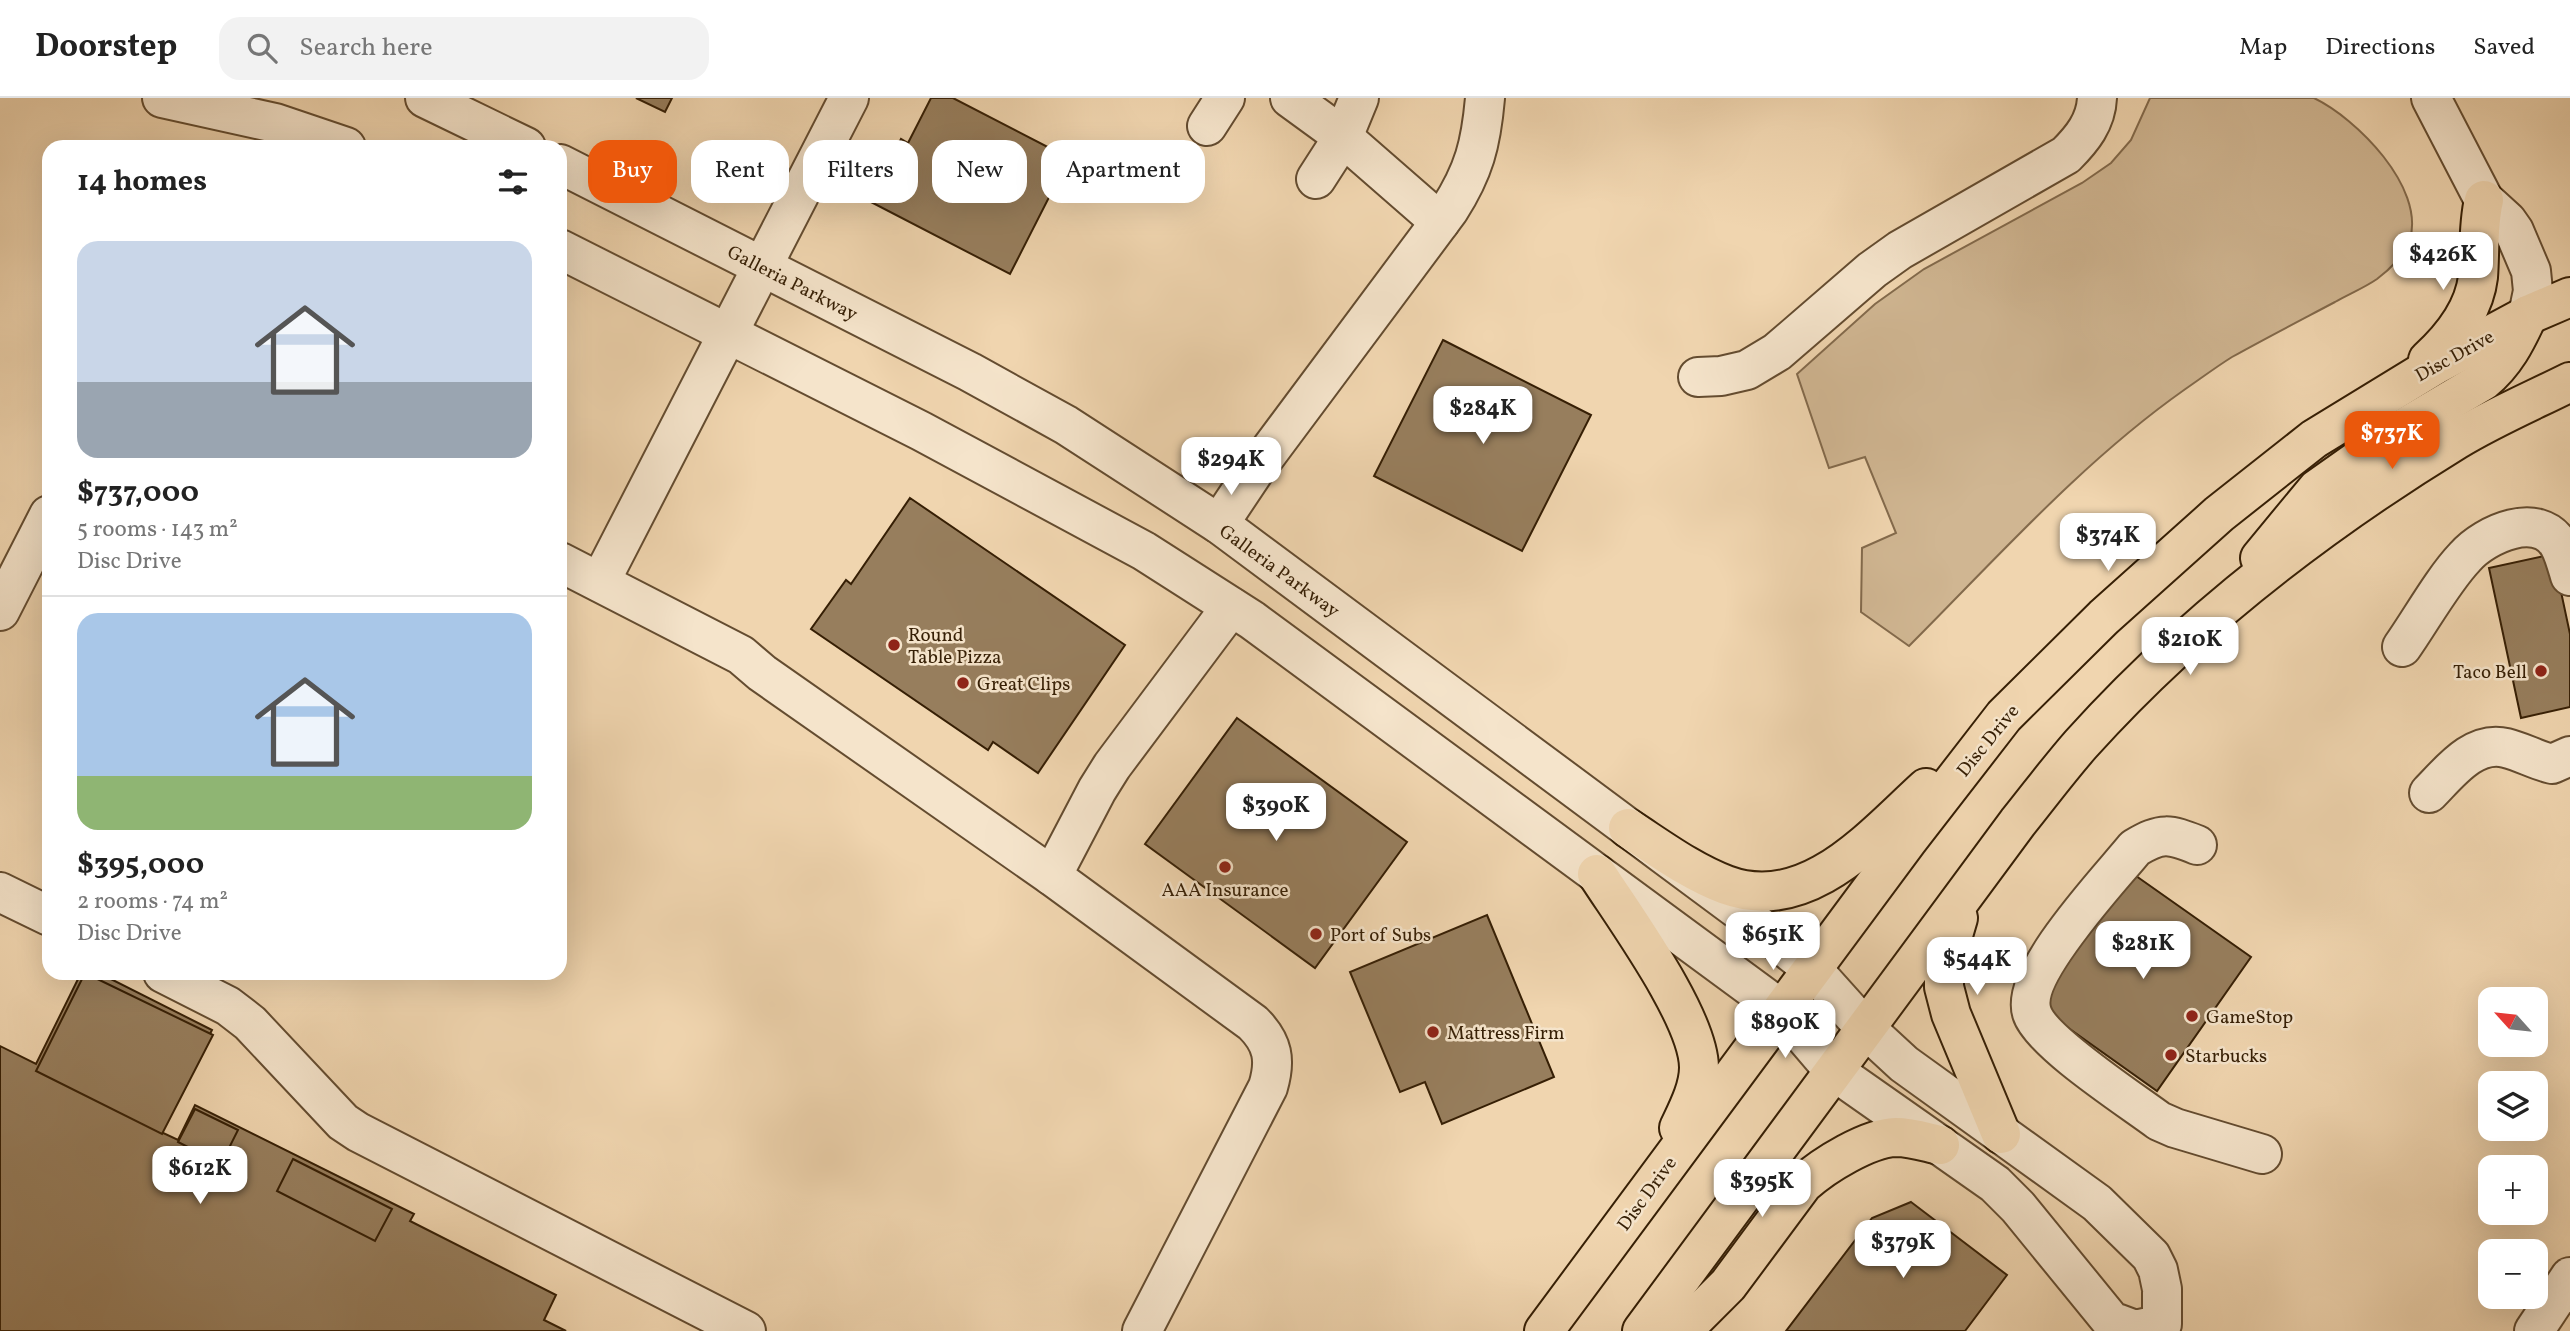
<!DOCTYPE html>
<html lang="en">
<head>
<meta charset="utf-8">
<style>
  :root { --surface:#fff; --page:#f2f2f2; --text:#222; --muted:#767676; --line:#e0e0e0; --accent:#ea580c }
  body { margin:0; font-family:Vollkorn,serif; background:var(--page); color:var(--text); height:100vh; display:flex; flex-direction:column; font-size:26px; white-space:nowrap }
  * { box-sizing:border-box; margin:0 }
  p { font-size:23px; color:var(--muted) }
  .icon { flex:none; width:38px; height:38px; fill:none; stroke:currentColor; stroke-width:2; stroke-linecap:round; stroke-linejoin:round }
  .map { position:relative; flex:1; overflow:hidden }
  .drawer { position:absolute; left:42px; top:42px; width:525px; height:840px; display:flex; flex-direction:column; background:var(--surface); border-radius:21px; box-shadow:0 7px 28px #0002 }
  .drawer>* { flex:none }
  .guide { position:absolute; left:588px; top:42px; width:665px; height:63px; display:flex; gap:14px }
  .needle { width:46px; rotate:297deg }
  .controls { position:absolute; left:2478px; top:889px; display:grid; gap:14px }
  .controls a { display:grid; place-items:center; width:70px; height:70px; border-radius:14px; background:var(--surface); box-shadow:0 7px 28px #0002; font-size:35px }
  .price { position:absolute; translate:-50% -60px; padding:0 16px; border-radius:14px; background:#fff; color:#222; font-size:23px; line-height:46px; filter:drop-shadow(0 2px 4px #0008) }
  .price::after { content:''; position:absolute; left:50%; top:42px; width:21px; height:16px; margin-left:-10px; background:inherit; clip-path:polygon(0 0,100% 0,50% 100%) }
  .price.selected { background:var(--accent); color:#fff }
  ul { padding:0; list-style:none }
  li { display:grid; align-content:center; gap:14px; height:371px; padding:0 35px }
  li+li { border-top:2px solid var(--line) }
  li span { display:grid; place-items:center; height:217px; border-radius:21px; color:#555 }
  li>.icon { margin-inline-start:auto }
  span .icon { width:126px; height:126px; fill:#fffc; stroke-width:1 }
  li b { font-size:30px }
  h2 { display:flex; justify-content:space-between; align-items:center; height:84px; padding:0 35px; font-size:30px }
  .chip { padding:0 24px; border-radius:21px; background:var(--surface); box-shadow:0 7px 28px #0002; font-size:24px; line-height:63px }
  .chip.selected { background:var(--accent); color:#fff }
  header { display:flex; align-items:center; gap:42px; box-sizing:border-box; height:98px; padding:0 35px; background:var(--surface); border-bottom:2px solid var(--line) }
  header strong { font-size:33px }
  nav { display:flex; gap:38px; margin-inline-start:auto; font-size:24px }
  .search { width:490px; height:63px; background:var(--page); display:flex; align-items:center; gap:18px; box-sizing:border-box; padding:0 24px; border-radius:21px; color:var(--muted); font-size:26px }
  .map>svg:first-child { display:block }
  .green { fill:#d0b692; stroke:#836a4c; stroke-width:2 }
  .building { fill:#977e5d; stroke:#361f05; stroke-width:2 }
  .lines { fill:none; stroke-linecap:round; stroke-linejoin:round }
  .minor-casing { stroke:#644c30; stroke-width:42 }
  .major-casing { stroke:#361f05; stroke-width:42 }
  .minor { stroke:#f5e4cb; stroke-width:38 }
  .major { stroke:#f0d5af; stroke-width:38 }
  .poi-dot { fill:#8f2418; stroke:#f5e4cb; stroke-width:2.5 }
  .labels { text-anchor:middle; stroke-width:5; stroke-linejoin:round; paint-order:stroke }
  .street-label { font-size:19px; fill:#361f05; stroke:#f5e4cb }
  .poi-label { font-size:19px; fill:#361f05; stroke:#f5e4cb; text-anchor:start }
</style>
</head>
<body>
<header>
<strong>Doorstep</strong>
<div class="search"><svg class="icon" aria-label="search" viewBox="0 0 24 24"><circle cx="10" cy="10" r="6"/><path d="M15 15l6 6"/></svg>Search here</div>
<nav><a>Map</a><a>Directions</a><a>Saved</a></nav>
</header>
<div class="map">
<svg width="2570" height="1233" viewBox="0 0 2570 1233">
  <rect width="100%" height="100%" fill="#f0d5af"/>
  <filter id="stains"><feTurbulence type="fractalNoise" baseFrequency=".00286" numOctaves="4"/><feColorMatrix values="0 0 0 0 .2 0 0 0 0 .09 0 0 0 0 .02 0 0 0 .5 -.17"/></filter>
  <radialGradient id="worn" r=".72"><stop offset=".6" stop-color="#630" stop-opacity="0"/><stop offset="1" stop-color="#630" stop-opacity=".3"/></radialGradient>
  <path class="green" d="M 2150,0 L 2314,0 C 2356,20 2425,89 2410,141 C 2406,156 2389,172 2377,181 C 2364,190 2349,196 2335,204 C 2301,222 2266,240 2232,259 C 2216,269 2200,281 2184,292 C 2082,364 1997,460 1909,548 L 1861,514 L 1862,450 L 1896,435 L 1865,359 L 1829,370 L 1797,276 L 1875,206 L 1924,171 L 2082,85 L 2111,65 L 2131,42 Z"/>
  <g class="building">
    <path d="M 636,0 L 672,0 L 665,14 Z"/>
    <path d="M 931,0 L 953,0 L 1069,60 L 1010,176 L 869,103 L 901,41 L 908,45 Z"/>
    <path d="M 1443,242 L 1591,317 L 1522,453 L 1374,378 Z"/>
    <path d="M 910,400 L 1125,547 L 1038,675 L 993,644 L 988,652 L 811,531 L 846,482 L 851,486 Z"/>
    <path d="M 2553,456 L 2570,536 L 2570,609 L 2521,620 L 2489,470 Z"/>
    <path d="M 1237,620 L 1407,744 L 1315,870 L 1145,746 Z"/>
    <path d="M 2129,773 L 2251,859 L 2157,993 L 2050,917 L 2042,896 Z"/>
    <path d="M 1487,817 L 1554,979 L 1442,1026 L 1425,984 L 1400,994 L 1350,874 Z"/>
    <path d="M 81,875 L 99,875 L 212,932 L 161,1034 L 178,1042 L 195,1007 L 414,1116 L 410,1123 L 556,1197 L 544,1222 L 566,1233 L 0,1233 L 0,948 L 36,966 Z"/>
    <path d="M 85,875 L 213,937 L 162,1036 L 36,973 Z"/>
    <path d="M 195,1011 L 238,1032 L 221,1066 L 178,1044 Z"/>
    <path d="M 293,1061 L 392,1111 L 375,1143 L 277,1093 Z"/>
    <path d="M 1911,1104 L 2007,1177 L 1965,1233 L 1786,1233 L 1872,1120 Z"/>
  </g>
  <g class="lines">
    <defs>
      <g id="minor">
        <path d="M 162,0 L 275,25 L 346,49"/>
        <path d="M 425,0 L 526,49"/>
        <path d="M 1290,0 L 1338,35 L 1440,124"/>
        <path d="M 2431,0 L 2484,102 L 2507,123 L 2514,133 L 2531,173 L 2533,193 L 2528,217"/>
        <path d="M 1207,28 L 1225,0"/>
        <path d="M 560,66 L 970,274 L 1066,327 L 1219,426 L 1740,813 L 1812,871 L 1865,930 L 1904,966 L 2097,1105 L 2151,1158 L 2158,1172 L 2162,1191 L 2162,1226 L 2135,1232 L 2111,1223 L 2018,1109 L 1995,1086 L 1834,973 L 1782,912 L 1252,522 L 1144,453 L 921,333 L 560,151"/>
        <path d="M 1316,81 L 1343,39 L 1359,0"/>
        <path d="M 1698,279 L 1721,278 L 1747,272 L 1777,254 L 1872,172 L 1900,152 L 2066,57 C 2082,41 2096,24 2097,0"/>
        <path d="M 1219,426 L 1253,375 L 1449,112 C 1474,73 1481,46 1485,0"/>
        <path d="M 560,464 L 741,557 L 762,575 L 1052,778 L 1253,925 C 1273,945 1276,962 1268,989 L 1142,1233"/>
        <path d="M 600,484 L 849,0"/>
        <path d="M 0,513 L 49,417"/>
        <path d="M 2402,549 C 2421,522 2443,482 2465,459 C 2485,436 2539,412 2559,447 C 2564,456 2567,468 2570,478"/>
        <path d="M 2429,695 C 2449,675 2473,642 2506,650 C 2522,654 2536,662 2552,666 L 2570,658"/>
        <path d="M 2197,747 C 2169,736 2162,734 2135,750 C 2110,781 2019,876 2032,915 C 2041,944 2131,1002 2159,1023 L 2175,1030 L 2262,1056"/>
        <path d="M 1052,778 L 1097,692 L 1112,668 L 1231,509"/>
        <path d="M 0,794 L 49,818"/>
        <path d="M 163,875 L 228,908 L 250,925 L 343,1024 L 358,1034 L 746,1233"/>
        <path d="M 2534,1233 L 2570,1179"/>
      </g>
      <g id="major">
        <path d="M 2428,262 C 2452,240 2474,213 2478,179 C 2480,153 2478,128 2484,102"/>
        <path d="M 2260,460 L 2317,391 L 2402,331 L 2483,283 C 2505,265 2516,243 2528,217"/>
        <path d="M 1628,730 C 1659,750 1691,774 1726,787 C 1807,817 1872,739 1926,690"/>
        <path d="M 1597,776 C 1626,821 1698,919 1699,969 C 1699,990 1688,1011 1679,1030"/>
        <path d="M 1958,820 L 1944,868 L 1944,889 L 1951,916 L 2001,1036"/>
        <path d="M 1544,1233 L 1908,742 L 2004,618 L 2104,519 L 2219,416 L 2314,341 L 2435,267 L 2528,217 L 2570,199"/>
        <path d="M 1642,1233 L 2018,724 C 2039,698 2059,671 2081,646 C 2189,526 2319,426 2456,342 C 2492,320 2532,303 2570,284"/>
        <path d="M 1682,1233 L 1728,1187 L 1803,1086 C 1824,1067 1868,1040 1896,1039 C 1911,1039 1926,1044 1940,1047"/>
      </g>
    </defs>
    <use href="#minor" class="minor-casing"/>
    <use href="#major" class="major-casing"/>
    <use href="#minor" class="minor"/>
    <use href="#major" class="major"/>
  </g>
  <g class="poi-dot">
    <circle cx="894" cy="547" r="7"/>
    <circle cx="2541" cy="573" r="7"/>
    <circle cx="963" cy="585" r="7"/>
    <circle cx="1225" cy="769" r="7"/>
    <circle cx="1316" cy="836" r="7"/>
    <circle cx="2192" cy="918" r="7"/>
    <circle cx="1433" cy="934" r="7"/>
    <circle cx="2171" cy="957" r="7"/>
  </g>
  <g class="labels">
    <g class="street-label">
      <text transform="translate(793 184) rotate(27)" y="7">Galleria Parkway</text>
      <text transform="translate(2454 257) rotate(-29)" y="7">Disc Drive</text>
      <text transform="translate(1280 472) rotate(36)" y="7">Galleria Parkway</text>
      <text transform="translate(1987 642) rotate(-51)" y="7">Disc Drive</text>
      <text transform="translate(1646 1095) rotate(-54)" y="7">Disc Drive</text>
    </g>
    <g class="poi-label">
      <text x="908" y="543">Round<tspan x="908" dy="22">Table Pizza</tspan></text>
      <text x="2527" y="580" text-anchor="end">Taco Bell</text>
      <text x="977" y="592">Great Clips</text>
      <text x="1225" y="798" text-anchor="middle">AAA Insurance</text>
      <text x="1330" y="843">Port of Subs</text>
      <text x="2206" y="925">GameStop</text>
      <text x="1447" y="941">Mattress Firm</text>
      <text x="2185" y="964">Starbucks</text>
    </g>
  </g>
  <rect width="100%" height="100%" filter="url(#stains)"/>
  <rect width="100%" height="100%" fill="url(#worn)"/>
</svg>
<div class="controls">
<a><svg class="needle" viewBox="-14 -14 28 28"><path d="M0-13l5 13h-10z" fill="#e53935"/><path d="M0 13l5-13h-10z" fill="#767676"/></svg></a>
<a><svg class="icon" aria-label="layers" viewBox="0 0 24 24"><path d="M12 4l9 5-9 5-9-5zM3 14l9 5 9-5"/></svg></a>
<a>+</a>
<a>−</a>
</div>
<b class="price" style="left:2443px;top:194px">$426K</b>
<b class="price" style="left:1483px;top:348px">$284K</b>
<b class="price selected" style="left:2392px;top:373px">$737K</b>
<b class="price" style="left:1231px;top:399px">$294K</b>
<b class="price" style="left:2108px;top:475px">$374K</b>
<b class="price" style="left:2190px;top:579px">$210K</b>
<b class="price" style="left:1276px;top:745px">$390K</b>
<b class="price" style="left:1773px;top:874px">$651K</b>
<b class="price" style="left:2143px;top:883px">$281K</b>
<b class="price" style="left:1977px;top:899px">$544K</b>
<b class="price" style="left:1785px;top:962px">$890K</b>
<b class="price" style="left:200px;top:1108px">$612K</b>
<b class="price" style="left:1762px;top:1121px">$395K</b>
<b class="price" style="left:1903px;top:1182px">$379K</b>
<div class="guide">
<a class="chip selected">Buy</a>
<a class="chip">Rent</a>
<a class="chip">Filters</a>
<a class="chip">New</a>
<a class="chip">Apartment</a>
</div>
<section class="drawer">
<h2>14 homes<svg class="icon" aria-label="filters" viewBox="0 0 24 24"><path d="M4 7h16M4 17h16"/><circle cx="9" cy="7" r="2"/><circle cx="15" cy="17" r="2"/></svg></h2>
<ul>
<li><span style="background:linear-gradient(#c9d6e8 65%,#9aa5b1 0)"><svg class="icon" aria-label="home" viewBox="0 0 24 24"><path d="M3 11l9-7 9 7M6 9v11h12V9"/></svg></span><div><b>$737,000</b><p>5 rooms · 143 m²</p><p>Disc Drive</p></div></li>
<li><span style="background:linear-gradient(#a9c7e8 75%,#8fb573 0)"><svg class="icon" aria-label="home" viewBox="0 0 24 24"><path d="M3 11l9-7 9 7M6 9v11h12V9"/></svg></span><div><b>$395,000</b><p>2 rooms · 74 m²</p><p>Disc Drive</p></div></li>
</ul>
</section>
</div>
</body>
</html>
